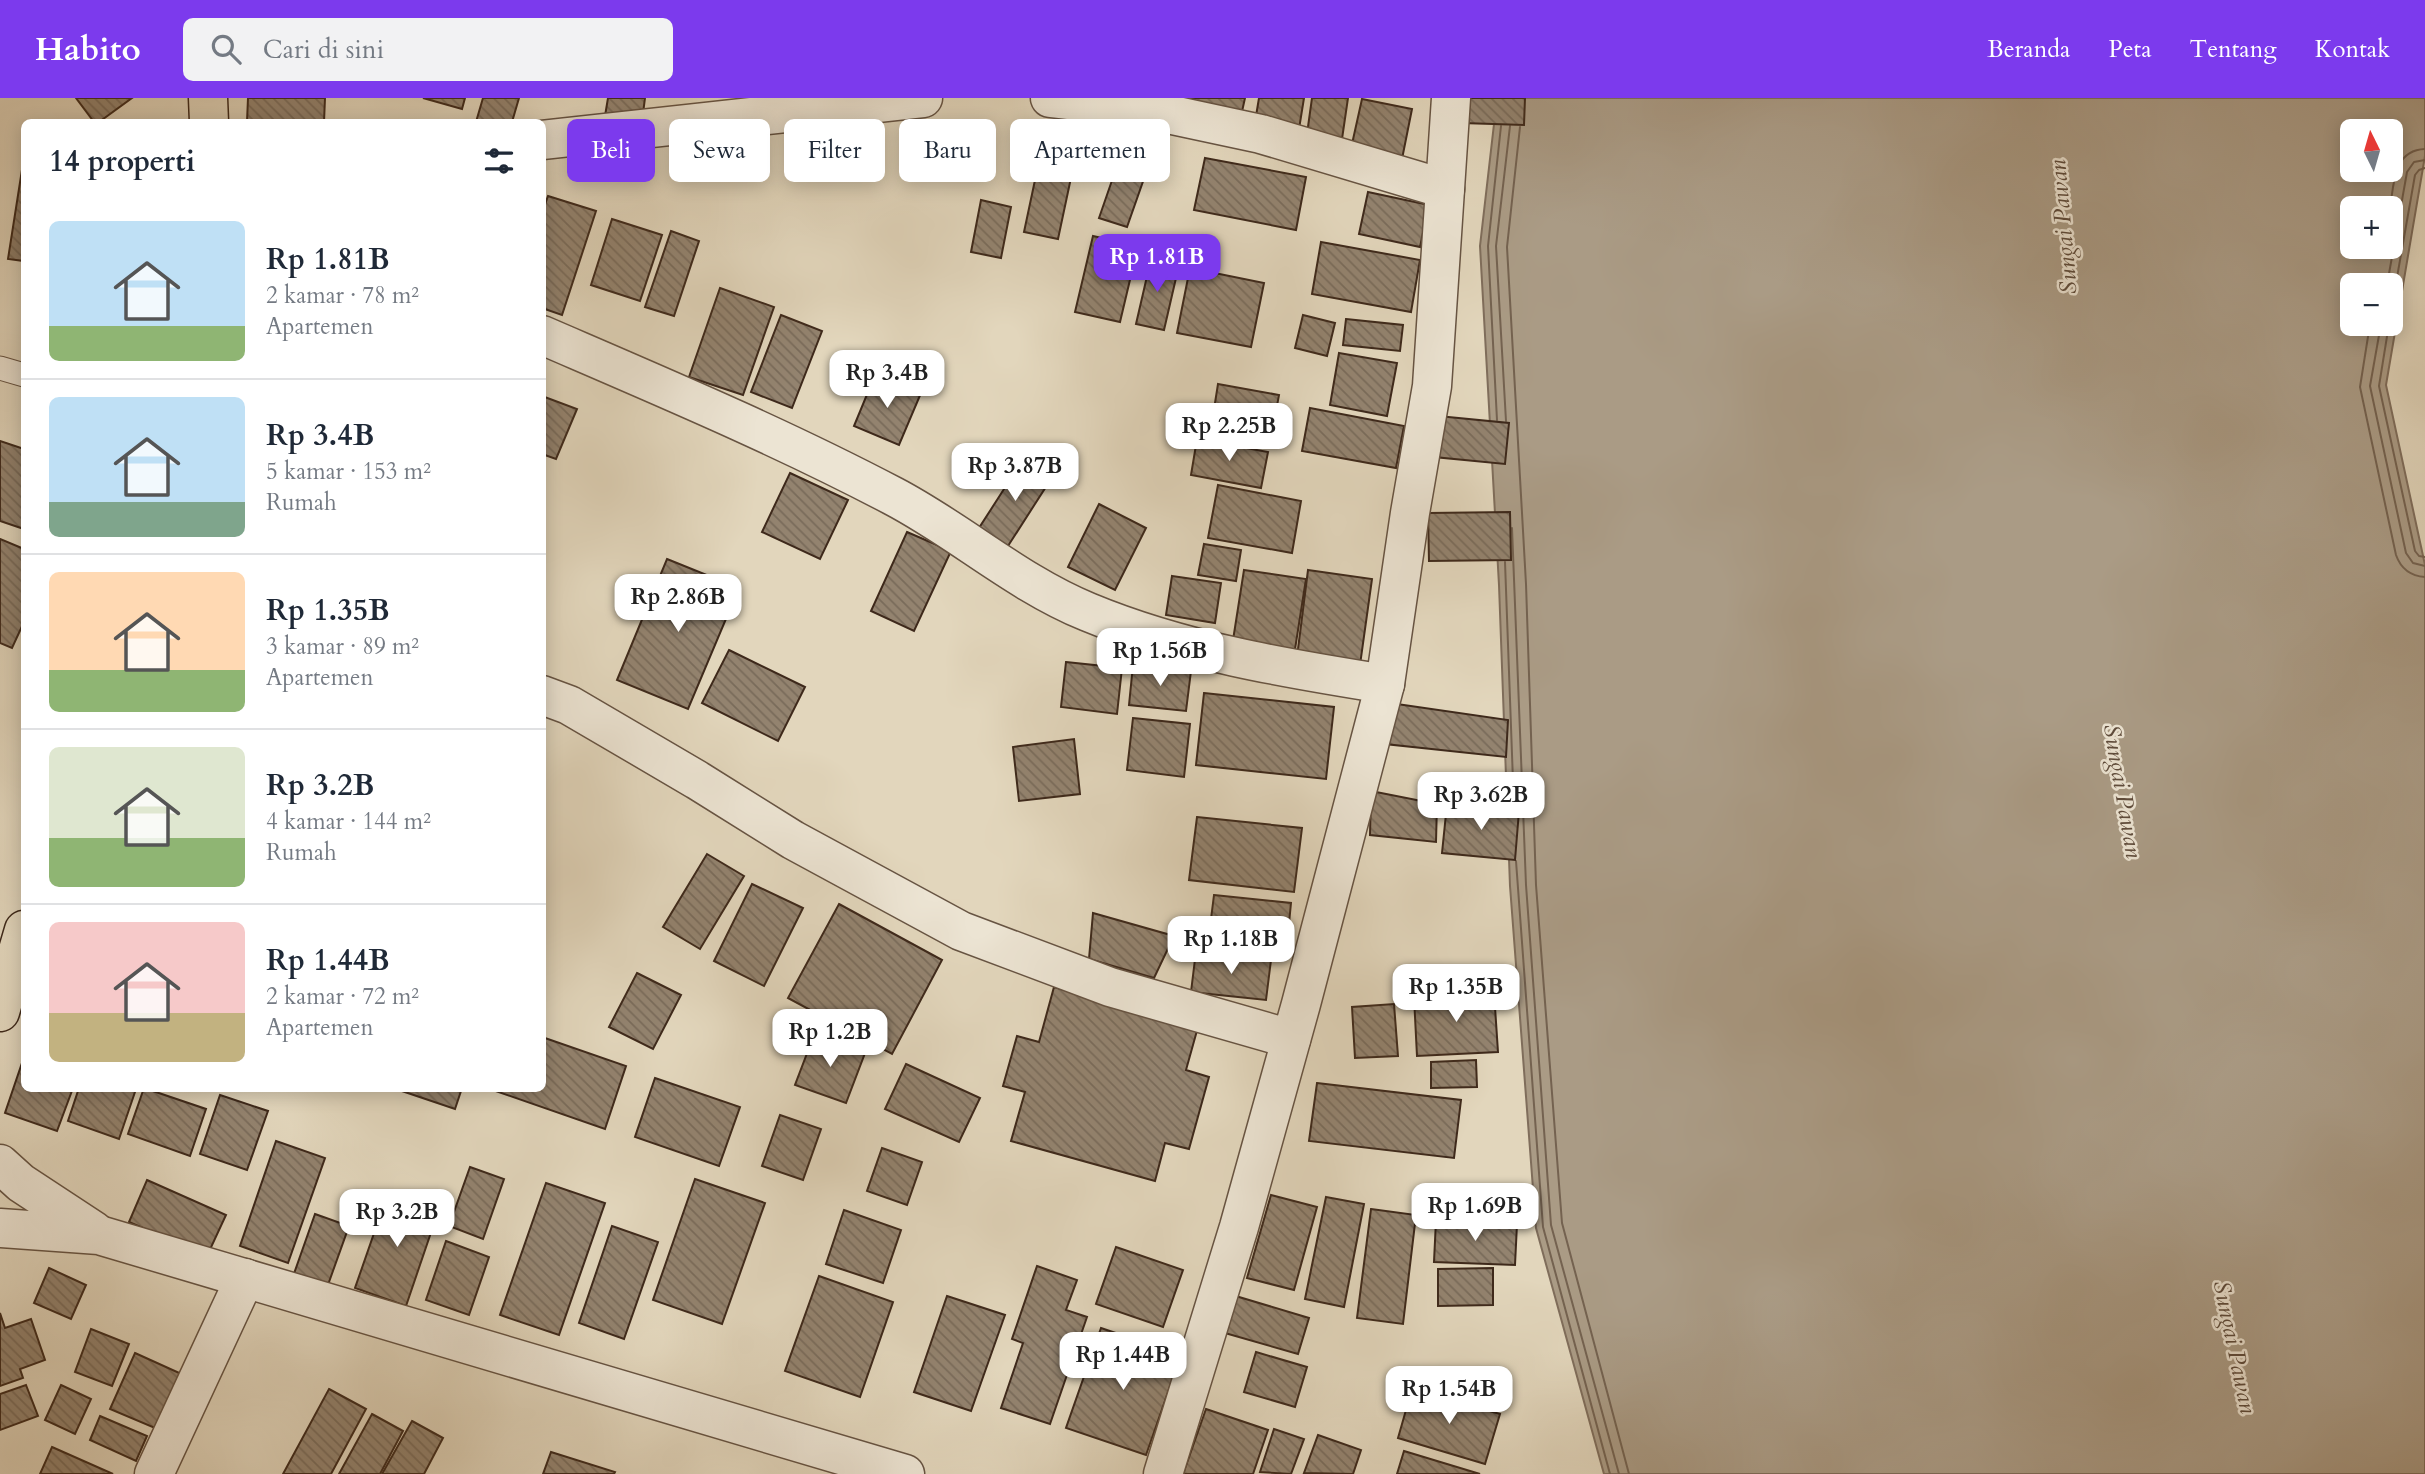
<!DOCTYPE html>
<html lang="id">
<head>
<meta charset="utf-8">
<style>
  :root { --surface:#fff; --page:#f2f2f3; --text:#1f2937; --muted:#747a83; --line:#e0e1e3; --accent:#7c3aed }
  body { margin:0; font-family:Cardo,serif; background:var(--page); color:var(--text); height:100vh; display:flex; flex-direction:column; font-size:26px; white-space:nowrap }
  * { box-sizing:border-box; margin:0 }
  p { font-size:23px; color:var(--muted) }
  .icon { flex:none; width:38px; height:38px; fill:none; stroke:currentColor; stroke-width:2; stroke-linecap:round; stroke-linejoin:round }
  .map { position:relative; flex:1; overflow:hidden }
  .drawer { position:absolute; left:21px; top:21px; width:525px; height:973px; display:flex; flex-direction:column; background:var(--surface); border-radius:10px; box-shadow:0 4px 18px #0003 }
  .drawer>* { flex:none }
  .banner { position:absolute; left:567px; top:21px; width:665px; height:63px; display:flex; gap:14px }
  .needle { width:46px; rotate:355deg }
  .controls { position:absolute; left:2340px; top:21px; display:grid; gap:14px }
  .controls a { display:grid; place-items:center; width:63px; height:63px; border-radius:10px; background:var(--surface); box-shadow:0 4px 18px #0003; font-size:35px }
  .price { position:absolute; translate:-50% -60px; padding:0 16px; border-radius:14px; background:#fff; color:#222; font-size:23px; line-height:46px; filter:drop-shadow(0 2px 4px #0008) }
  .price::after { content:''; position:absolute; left:50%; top:42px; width:21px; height:16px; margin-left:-10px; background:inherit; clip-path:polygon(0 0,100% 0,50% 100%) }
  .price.current { background:var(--accent); color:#fff }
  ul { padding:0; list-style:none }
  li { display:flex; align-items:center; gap:21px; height:175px; padding:0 28px }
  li+li { border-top:2px solid var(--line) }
  li span { display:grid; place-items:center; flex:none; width:196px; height:140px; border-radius:10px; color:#555 }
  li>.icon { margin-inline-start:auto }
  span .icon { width:84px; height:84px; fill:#fffc; stroke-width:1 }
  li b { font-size:30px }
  h2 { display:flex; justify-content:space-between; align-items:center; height:84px; padding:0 28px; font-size:30px }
  .chip { padding:0 24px; border-radius:10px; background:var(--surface); box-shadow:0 4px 18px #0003; font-size:24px; line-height:63px }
  .chip.current { background:var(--accent); color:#fff }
  header { display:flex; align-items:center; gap:42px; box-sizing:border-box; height:98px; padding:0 35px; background:var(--accent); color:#fff }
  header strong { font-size:33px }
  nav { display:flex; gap:38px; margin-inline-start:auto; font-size:24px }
  .search { width:490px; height:63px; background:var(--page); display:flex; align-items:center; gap:18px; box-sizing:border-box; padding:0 24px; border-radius:10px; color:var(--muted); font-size:26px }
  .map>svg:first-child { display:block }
  .water { fill:#aa9b85; stroke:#7f6d5b; stroke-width:2; fill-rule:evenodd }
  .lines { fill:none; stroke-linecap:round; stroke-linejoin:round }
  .shore { stroke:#746250; stroke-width:2 }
  .building { fill:url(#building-back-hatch); stroke:#3e291b; stroke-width:2 }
  .service-casing { stroke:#675443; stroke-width:25 }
  .minor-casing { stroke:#675443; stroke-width:41 }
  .primary-casing { stroke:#3e291b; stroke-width:41 }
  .service { stroke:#ece4d3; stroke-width:23 }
  .minor { stroke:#ece4d3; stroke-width:38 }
  .primary { stroke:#e2d6bc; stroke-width:38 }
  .labels { text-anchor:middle; stroke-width:5; stroke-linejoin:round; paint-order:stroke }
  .water-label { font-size:24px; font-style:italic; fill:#5e4b3b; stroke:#ece4d3 }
</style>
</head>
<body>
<header>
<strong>Habito</strong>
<div class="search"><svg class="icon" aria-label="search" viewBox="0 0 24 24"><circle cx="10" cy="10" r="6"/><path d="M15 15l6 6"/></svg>Cari di sini</div>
<nav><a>Beranda</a><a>Peta</a><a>Tentang</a><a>Kontak</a></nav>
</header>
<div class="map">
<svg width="2425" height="1376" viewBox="0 0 2425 1376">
  <defs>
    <pattern id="building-back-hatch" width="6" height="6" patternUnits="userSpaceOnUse" patternTransform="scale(1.75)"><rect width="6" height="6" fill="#93836f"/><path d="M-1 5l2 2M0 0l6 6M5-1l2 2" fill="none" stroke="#796b5a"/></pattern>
  </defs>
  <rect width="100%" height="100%" fill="#e2d6bc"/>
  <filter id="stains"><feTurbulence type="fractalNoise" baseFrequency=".00286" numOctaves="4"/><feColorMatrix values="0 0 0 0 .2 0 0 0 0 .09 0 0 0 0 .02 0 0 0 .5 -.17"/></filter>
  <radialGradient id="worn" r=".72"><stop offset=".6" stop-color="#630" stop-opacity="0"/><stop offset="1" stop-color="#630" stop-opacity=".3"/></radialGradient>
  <path class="water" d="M 1497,0 L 2425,0 L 2425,58 L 2386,287 L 2425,467 L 2425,1376 L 1604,1376 L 1536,1130 L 1510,788 L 1499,487 L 1480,148 ZM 2352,33 L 2390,33 L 2390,72 L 2352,72 ZM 2352,110 L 2390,110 L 2390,149 L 2352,149 ZM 2352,187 L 2390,187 L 2390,226 L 2352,226 Z"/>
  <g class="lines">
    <g class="shore">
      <path d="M 1520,29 L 1507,149 L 1526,486 L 1536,787 L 1562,1125 L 1629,1376"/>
      <path d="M 2390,110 C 2394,86 2393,52 2425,51"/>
      <path d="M 2387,187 L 2407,74 L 2414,64 L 2425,62"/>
      <path d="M 2390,219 L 2415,77 L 2419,72 L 2425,70"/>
      <path d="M 2370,226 L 2360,289 L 2396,457 C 2401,471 2410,478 2425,479"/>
      <path d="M 2381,226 L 2370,288 L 2406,455 L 2413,465 L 2425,468"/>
      <path d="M 2389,226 L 2379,288 L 2415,453 L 2419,458 L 2425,459"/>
      <path d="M 1497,322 L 1488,148 L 1501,28"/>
      <path d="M 1506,323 L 1496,148 L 1510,28"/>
      <path d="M 1512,430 L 1526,787 L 1551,1127 L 1619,1376"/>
      <path d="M 1505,464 L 1514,711"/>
      <path d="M 1516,763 L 1543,1129 L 1610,1376"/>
    </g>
  </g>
  <g class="building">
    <path d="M 76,0 L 132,0 L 99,24 L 94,24 Z"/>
    <path d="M 248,0 L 325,0 L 324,24 L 247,24 Z"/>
    <path d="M 423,0 L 465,0 L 462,11 Z"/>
    <path d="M 483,0 L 519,0 L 512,24 L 476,24 Z"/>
    <path d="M 608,0 L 645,0 L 642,23 L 605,18 Z"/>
    <path d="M 1163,0 L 1245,0 L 1241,18 Z"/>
    <path d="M 1259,0 L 1304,0 L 1299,31 L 1255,24 Z"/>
    <path d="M 1312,0 L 1348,0 L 1342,41 L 1307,36 Z"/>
    <path d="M 1463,0 L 1525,0 L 1524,27 L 1462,25 Z"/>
    <path d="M 1362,1 L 1412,11 L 1401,66 L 1350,55 Z"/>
    <path d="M 1126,42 L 1154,52 L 1127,129 L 1099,120 Z"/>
    <path d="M 24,59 L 24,163 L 8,161 Z"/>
    <path d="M 1205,60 L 1306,79 L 1296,132 L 1194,112 Z"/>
    <path d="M 1038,68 L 1072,75 L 1058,141 L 1024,134 Z"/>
    <path d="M 1368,94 L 1429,107 L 1420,149 L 1359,136 Z"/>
    <path d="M 548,98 L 596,113 L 562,217 L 542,210 L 542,115 Z"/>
    <path d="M 981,102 L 1011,109 L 1001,160 L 971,154 Z"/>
    <path d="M 612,121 L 662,137 L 640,203 L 591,187 Z"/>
    <path d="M 671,133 L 699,143 L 674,218 L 645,209 Z"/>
    <path d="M 1093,138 L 1138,148 L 1120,224 L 1075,214 Z"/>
    <path d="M 1321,144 L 1420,162 L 1411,214 L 1312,196 Z"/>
    <path d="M 1151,161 L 1179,167 L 1164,232 L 1136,226 Z"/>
    <path d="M 1190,170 L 1264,185 L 1251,249 L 1177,235 Z"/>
    <path d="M 720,190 L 774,209 L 743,297 L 689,279 Z"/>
    <path d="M 781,217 L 822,233 L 792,310 L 751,294 Z"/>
    <path d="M 1303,217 L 1335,225 L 1327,258 L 1295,250 Z"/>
    <path d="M 1346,221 L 1403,227 L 1400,253 L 1343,247 Z"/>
    <path d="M 1339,255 L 1397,265 L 1387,318 L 1330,307 Z"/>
    <path d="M 875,277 L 921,295 L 899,347 L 854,328 Z"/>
    <path d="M 1218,286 L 1279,297 L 1272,334 L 1212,324 Z"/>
    <path d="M 542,298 L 577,311 L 556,361 L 542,356 Z"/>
    <path d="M 1310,310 L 1404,328 L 1396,370 L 1302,353 Z"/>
    <path d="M 1438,318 L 1509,325 L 1505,366 L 1434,359 Z"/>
    <path d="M 1197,341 L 1268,354 L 1261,390 L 1191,377 Z"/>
    <path d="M 0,343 L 24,351 L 24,431 L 0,423 Z"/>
    <path d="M 1022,363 L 1051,381 L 1008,448 L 979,430 Z"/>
    <path d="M 790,375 L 848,402 L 820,461 L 762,434 Z"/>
    <path d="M 1218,387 L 1301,403 L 1292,455 L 1208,440 Z"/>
    <path d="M 1099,406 L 1146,430 L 1115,492 L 1068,469 Z"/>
    <path d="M 1510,414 L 1511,462 L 1429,463 L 1428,415 Z"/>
    <path d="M 907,434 L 951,453 L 914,533 L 871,513 Z"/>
    <path d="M 0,441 L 24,451 L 24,524 L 12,550 L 0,545 Z"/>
    <path d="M 1204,446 L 1241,452 L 1236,483 L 1198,477 Z"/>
    <path d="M 667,461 L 739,490 L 688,611 L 617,582 Z"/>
    <path d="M 1244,472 L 1306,481 L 1293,564 L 1231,555 Z"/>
    <path d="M 1308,472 L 1372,481 L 1360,567 L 1297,559 Z"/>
    <path d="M 1172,478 L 1221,485 L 1215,525 L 1166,517 Z"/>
    <path d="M 729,552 L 805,589 L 778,643 L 702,605 Z"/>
    <path d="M 1066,564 L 1122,570 L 1117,616 L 1061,609 Z"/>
    <path d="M 1133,567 L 1191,573 L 1186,613 L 1129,607 Z"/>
    <path d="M 1204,595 L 1334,609 L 1326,681 L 1196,667 Z"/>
    <path d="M 1390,605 L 1508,622 L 1506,659 L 1385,646 Z"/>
    <path d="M 1133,620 L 1190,626 L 1184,679 L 1127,672 Z"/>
    <path d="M 1074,641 L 1080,696 L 1019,703 L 1013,649 Z"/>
    <path d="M 1371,693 L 1437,706 L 1436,744 L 1370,737 Z"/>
    <path d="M 1447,706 L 1519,713 L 1515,762 L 1442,755 Z"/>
    <path d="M 1197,719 L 1302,730 L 1294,794 L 1189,782 Z"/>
    <path d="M 707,756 L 744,778 L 700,851 L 663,829 Z"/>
    <path d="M 752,786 L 803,810 L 764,888 L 714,863 Z"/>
    <path d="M 1214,797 L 1291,805 L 1287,846 L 1209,837 Z"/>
    <path d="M 839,806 L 942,862 L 892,956 L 788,900 Z"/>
    <path d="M 1093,815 L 1174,838 L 1154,880 L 1089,861 Z"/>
    <path d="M 1196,853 L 1271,862 L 1266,902 L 1191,894 Z"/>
    <path d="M 637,875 L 681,897 L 653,951 L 609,929 Z"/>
    <path d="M 1054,889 L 1198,929 L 1186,972 L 1209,979 L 1189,1051 L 1165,1045 L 1155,1083 L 1011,1043 L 1025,994 L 1003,988 L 1017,938 L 1039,944 Z"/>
    <path d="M 1494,894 L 1498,954 L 1417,958 L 1414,899 Z"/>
    <path d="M 1394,906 L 1398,958 L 1355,960 L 1352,909 Z"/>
    <path d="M 814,937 L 865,955 L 846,1005 L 795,987 Z"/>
    <path d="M 542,939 L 626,968 L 605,1031 L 487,990 L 542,990 Z"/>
    <path d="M 24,959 L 24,990 L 73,990 L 57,1033 L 5,1015 Z"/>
    <path d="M 1476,962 L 1477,989 L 1431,990 L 1431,964 Z"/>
    <path d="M 906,966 L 980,1000 L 959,1044 L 885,1011 Z"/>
    <path d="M 655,980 L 740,1009 L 719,1068 L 635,1039 Z"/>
    <path d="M 1317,985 L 1461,1002 L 1454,1060 L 1309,1043 Z"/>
    <path d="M 79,990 L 136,991 L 119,1041 L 68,1023 Z"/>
    <path d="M 144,990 L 206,1011 L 190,1058 L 128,1036 Z"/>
    <path d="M 403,990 L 462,990 L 455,1011 L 402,993 Z"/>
    <path d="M 220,997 L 268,1013 L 247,1072 L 200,1056 Z"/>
    <path d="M 780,1017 L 821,1031 L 803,1082 L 762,1068 Z"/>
    <path d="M 276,1043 L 325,1060 L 288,1165 L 240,1148 Z"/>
    <path d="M 882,1050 L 922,1064 L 907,1107 L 867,1093 Z"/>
    <path d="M 470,1069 L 504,1081 L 483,1141 L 449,1128 Z"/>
    <path d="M 695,1081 L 765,1105 L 722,1226 L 653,1202 Z"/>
    <path d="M 147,1082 L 226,1117 L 207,1158 L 129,1124 Z"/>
    <path d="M 546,1085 L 605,1105 L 559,1237 L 500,1217 Z"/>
    <path d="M 388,1095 L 439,1111 L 406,1208 L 355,1190 Z"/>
    <path d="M 1271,1097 L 1317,1109 L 1294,1192 L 1247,1180 Z"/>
    <path d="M 1326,1099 L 1364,1106 L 1344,1209 L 1305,1201 Z"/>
    <path d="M 1371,1111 L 1416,1117 L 1403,1226 L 1357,1220 Z"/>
    <path d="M 844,1112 L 901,1132 L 883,1185 L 826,1166 Z"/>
    <path d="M 315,1116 L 349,1128 L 324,1198 L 290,1187 Z"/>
    <path d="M 1436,1122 L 1517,1126 L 1515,1167 L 1434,1164 Z"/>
    <path d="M 612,1128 L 658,1144 L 624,1241 L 579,1225 Z"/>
    <path d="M 446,1143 L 489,1159 L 469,1217 L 426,1202 Z"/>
    <path d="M 1116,1149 L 1183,1172 L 1163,1229 L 1096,1206 Z"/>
    <path d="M 1037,1168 L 1077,1182 L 1066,1212 L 1087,1219 L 1050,1326 L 1001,1310 L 1023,1245 L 1012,1241 Z"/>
    <path d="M 49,1170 L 86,1187 L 71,1221 L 34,1205 Z"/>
    <path d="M 1493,1170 L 1493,1207 L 1438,1208 L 1438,1171 Z"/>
    <path d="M 819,1178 L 893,1204 L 860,1299 L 785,1273 Z"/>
    <path d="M 1229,1196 L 1309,1220 L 1298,1256 L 1218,1233 Z"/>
    <path d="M 947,1198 L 1005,1217 L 971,1313 L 914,1294 Z"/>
    <path d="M 0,1215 L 5,1230 L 31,1221 L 45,1262 L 20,1271 L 23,1280 L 0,1288 Z"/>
    <path d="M 1101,1230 L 1181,1257 L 1146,1357 L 1066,1330 Z"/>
    <path d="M 91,1231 L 129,1246 L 112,1288 L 75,1274 Z"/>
    <path d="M 1256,1254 L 1307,1269 L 1295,1309 L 1244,1294 Z"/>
    <path d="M 135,1255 L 186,1278 L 162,1333 L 110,1311 Z"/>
    <path d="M 26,1287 L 38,1318 L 0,1332 L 0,1296 Z"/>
    <path d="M 61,1287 L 91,1301 L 75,1336 L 45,1322 Z"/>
    <path d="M 329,1291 L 366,1311 L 331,1376 L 283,1376 Z"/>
    <path d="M 1412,1291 L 1500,1316 L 1485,1366 L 1398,1340 Z"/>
    <path d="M 1206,1311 L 1268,1332 L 1253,1376 L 1183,1376 Z"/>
    <path d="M 372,1316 L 403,1333 L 380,1376 L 339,1376 Z"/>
    <path d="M 100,1318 L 147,1338 L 136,1363 L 90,1342 Z"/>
    <path d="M 412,1323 L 443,1340 L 424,1376 L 382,1376 Z"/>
    <path d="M 1274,1331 L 1304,1341 L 1291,1376 L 1260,1374 Z"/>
    <path d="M 1318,1337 L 1361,1352 L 1353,1376 L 1304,1375 Z"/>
    <path d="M 52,1349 L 113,1376 L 40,1376 Z"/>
    <path d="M 1404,1353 L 1480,1376 L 1397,1376 Z"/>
    <path d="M 551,1354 L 615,1374 L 614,1376 L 543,1376 Z"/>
  </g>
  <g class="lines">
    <defs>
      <path id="service" d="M 0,270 L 24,277"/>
      <g id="minor">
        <path d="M 1050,0 L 1144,11 L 1261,36 L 1445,91"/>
        <path d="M 542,42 L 923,0"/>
        <path d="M 542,237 C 660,288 779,338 893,398 C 960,433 1017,485 1088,514 C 1182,553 1284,570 1385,586"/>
        <path d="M 542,597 L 569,607 L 697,682 L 793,742 L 961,833 L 1110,889 L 1291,941"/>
        <path d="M 0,1066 L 21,1085 L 94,1133"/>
        <path d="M 0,1130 L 99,1137 L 905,1376"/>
        <path d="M 154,1376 L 245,1180"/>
        <path d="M 1163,1376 L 1239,1129 L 1301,906 L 1385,586 L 1410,415 L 1432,288 L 1451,0"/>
      </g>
      <g id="primary">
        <path d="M 208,0 L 209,24"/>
        <path d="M 0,914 L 24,832"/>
      </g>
    </defs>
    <use href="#service" class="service-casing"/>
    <use href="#minor" class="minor-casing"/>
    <use href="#primary" class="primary-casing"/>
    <use href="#service" class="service"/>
    <use href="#minor" class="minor"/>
    <use href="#primary" class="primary"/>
  </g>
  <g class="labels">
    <g class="water-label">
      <text transform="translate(2063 129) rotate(-95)" y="8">Sungai Pawan</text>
      <text transform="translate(2123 693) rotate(80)" y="8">Sungai Pawan</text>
      <text transform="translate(2235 1249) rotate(78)" y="8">Sungai Pawan</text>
    </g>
  </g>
  <rect width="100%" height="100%" filter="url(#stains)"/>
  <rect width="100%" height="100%" fill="url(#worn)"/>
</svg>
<div class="controls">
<a><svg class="needle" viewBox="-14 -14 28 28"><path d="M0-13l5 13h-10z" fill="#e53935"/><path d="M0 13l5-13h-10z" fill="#747a83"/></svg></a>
<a>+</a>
<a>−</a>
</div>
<b class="price current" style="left:1157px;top:196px">Rp 1.81B</b>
<b class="price" style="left:887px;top:312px">Rp 3.4B</b>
<b class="price" style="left:1229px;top:365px">Rp 2.25B</b>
<b class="price" style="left:1015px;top:405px">Rp 3.87B</b>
<b class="price" style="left:678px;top:536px">Rp 2.86B</b>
<b class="price" style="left:1160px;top:590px">Rp 1.56B</b>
<b class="price" style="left:1481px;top:734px">Rp 3.62B</b>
<b class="price" style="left:1231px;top:878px">Rp 1.18B</b>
<b class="price" style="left:1456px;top:926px">Rp 1.35B</b>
<b class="price" style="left:830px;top:971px">Rp 1.2B</b>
<b class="price" style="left:1475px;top:1145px">Rp 1.69B</b>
<b class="price" style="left:397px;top:1151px">Rp 3.2B</b>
<b class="price" style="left:1123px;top:1294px">Rp 1.44B</b>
<b class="price" style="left:1449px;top:1328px">Rp 1.54B</b>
<div class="banner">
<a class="chip current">Beli</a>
<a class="chip">Sewa</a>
<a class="chip">Filter</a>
<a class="chip">Baru</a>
<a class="chip">Apartemen</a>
</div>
<section class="drawer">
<h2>14 properti<svg class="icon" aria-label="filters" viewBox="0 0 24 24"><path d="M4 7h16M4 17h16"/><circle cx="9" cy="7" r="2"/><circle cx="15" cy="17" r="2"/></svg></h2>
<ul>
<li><span style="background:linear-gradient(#bfe0f5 75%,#8fb573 0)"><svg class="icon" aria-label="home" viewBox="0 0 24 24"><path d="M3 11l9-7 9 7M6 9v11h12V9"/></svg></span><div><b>Rp 1.81B</b><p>2 kamar · 78 m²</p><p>Apartemen</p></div></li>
<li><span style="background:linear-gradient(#bfe0f5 75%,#7fa58c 0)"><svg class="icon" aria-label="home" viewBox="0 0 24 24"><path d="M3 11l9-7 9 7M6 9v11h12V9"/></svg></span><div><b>Rp 3.4B</b><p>5 kamar · 153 m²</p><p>Rumah</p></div></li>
<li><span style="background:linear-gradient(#ffd9b3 70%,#8fb573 0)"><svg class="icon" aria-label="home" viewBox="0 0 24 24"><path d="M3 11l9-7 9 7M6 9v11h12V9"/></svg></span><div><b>Rp 1.35B</b><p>3 kamar · 89 m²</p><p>Apartemen</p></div></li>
<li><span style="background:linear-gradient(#dfe7d0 65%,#8fb573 0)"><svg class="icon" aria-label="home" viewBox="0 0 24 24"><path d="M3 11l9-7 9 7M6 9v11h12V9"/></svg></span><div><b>Rp 3.2B</b><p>4 kamar · 144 m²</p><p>Rumah</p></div></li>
<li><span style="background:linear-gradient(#f6c9c9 65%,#c2b280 0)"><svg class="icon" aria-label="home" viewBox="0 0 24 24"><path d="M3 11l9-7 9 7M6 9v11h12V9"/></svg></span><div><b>Rp 1.44B</b><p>2 kamar · 72 m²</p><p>Apartemen</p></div></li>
</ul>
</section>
</div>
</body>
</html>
